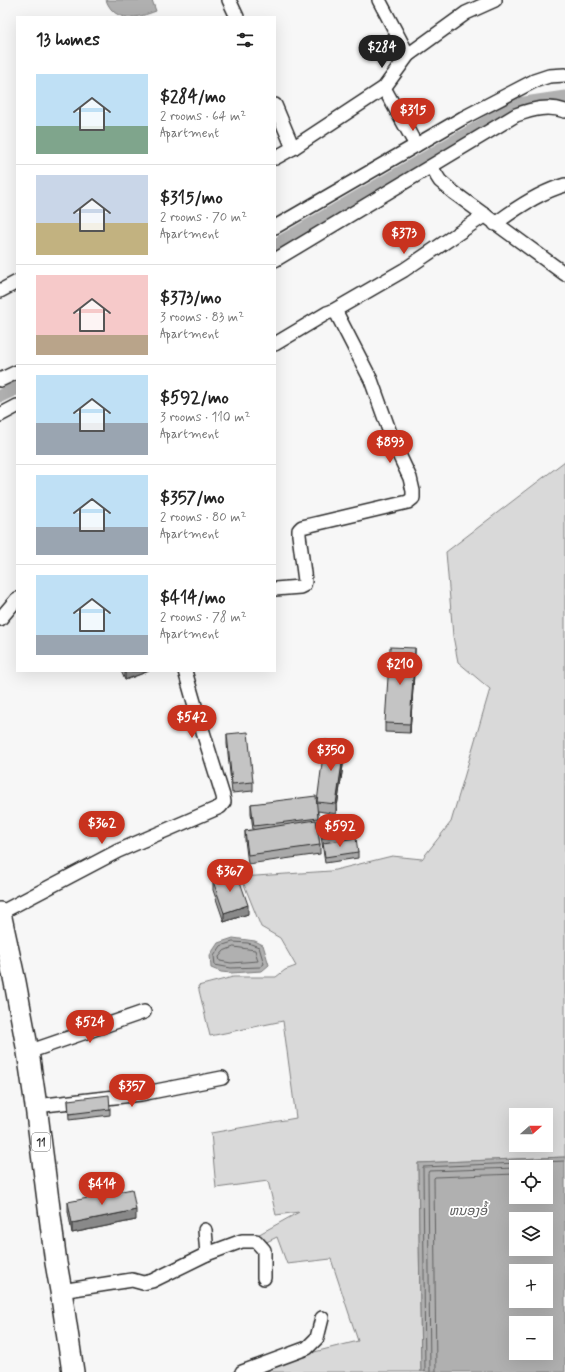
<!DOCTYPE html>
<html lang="en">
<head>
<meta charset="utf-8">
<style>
  :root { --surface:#fff; --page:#f2f2f2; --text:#222; --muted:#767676; --line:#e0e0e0; --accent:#c8321e }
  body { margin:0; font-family:Mynerve,"Noto Sans Lao",sans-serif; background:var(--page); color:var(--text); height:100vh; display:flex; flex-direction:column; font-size:15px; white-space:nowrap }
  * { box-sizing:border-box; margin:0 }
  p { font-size:13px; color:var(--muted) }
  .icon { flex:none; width:22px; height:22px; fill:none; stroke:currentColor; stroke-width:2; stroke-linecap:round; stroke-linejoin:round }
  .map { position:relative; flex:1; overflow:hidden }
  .details { position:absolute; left:16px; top:16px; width:260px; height:656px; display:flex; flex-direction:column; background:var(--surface); border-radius:0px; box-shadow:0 4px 16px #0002 }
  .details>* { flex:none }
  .needle { width:26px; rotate:69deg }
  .tools { position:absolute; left:509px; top:1108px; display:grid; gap:8px }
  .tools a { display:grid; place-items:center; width:44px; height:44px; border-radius:0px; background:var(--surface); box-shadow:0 4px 16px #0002; font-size:20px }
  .price { position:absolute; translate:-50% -34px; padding:0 9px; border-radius:14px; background:var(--accent); color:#fff; font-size:13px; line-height:26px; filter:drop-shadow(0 1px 2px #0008) }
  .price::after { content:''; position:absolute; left:50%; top:24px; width:12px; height:9px; margin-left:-6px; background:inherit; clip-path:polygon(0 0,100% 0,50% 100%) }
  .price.on { background:#222; color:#fff }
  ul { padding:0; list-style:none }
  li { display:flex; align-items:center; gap:12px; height:100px; padding:0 20px }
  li+li { border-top:1px solid var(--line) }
  li span { display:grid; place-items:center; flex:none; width:112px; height:80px; border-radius:0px; color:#555 }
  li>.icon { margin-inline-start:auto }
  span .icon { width:48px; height:48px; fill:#fffc; stroke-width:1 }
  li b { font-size:17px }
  h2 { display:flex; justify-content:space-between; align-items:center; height:48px; padding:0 20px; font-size:17px }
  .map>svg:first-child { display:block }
  .green { fill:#d9d9d9; stroke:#828282; fill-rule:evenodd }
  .water { fill:#b0b0b0; stroke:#7b7b7b; fill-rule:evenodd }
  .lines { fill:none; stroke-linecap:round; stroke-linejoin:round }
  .shore { stroke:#606060; stroke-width:1 }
  .canal { stroke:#b0b0b0; stroke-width:13 }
  .minor-casing { stroke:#2b2b2b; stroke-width:16 }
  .trunk-casing { stroke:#2b2b2b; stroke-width:24 }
  .minor { stroke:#fff; stroke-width:13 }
  .trunk { stroke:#fff; stroke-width:21 }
  .wall { fill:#a9a9a9; stroke:#2b2b2b }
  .shaded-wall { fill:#898989; stroke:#2b2b2b }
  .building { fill:#c4c4c4; stroke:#2b2b2b }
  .labels { text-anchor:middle; stroke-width:3.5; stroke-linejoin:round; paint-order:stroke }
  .shield { fill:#fff; stroke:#6b6b6b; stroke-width:1 }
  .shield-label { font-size:11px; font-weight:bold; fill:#2b2b2b }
  .water-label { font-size:13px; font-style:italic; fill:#5a5a5a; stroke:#fff }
</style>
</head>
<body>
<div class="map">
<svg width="565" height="1372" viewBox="0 0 565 1372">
  <rect width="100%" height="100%" fill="#f7f7f7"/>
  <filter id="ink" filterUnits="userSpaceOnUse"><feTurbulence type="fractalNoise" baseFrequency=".025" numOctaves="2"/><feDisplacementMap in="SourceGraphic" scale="8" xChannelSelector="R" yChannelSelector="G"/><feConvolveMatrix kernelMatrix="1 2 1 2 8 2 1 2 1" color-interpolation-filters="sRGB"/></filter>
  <g filter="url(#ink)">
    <path class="green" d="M 565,461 L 565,1157 L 418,1163 L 421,1372 L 235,1372 L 358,1341 L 331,1259 L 287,1264 L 277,1237 L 254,1248 L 245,1242 L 299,1212 L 276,1215 L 268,1181 L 216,1188 L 211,1133 L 296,1118 L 283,1021 L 210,1036 L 198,986 L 233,977 L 276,977 L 285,970 L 296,966 L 280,938 L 261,927 L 241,877 L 331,871 L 392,856 L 422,859 L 451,822 L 490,689 L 458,662 L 453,636 L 446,552 ZM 516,1115 L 546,1115 L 546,1145 L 516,1145 Z"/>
    <g class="water">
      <path d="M 106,0 L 152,0 L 156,11 C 138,18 115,24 106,0 Z"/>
      <path d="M 233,938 L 255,941 L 263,945 L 269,965 L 262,971 L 231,973 L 221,972 L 211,968 L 210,955 L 218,943 Z"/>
      <path d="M 565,1157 L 565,1372 L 421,1372 L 418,1163 ZM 516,1167 L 546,1167 L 546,1197 L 516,1197 ZM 516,1219 L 546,1219 L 546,1249 L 516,1249 ZM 516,1271 L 546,1271 L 546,1301 L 516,1301 ZM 516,1323 L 546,1323 L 546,1353 L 516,1353 Z"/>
    </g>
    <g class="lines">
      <g class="shore">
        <path d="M 233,942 L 248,943 L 259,947 L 264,964 L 260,967 L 231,968 L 215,965 L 214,956 L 221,946 Z"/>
        <path d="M 234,947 L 255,950 L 258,961 L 231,963 L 220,961 L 219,957 L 224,951 Z"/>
        <path d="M 425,1372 L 423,1167 L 565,1161"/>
        <path d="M 430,1372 L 428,1173 L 429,1171 L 516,1168"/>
        <path d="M 436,1372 L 434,1178 L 435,1177 L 516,1174"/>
      </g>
      <g class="canal">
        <path d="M 275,245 L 518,104 L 565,97"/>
        <path d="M 0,396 L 17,388"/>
      </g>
      <defs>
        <g id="minor">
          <path d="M 229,0 L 237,17"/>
          <path d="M 379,0 L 408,55"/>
          <path d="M 384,88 L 416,145"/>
          <path d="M 275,105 L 293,148"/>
          <path d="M 275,158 L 293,148 L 384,88 L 408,55 L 466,13 L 495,0"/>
          <path d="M 431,167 L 440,181 L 453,192 L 565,274"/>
          <path d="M 495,224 C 516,208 540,192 565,185"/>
          <path d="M 275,227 L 463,118 L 534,81 L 549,76 L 565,75"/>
          <path d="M 275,260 L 516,115 C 533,109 548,105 565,111"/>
          <path d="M 0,291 L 17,282"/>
          <path d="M 333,311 L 404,270 L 485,215"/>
          <path d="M 275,344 L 327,313 L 333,311 L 337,314 L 371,380 L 394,444 L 410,478 L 413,491 L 413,498 L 408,502 L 302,527 L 299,530 L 299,535 L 305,581 L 304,585 L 300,587 L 275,589"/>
          <path d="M 0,380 L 17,372"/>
          <path d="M 0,415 L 17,406"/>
          <path d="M 0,619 L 17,599"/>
          <path d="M 0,913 L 118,851 L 220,807 L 224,802 L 223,796 L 198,716 L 185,671"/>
          <path d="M 28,1052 L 144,1012"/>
          <path d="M 36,1106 L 141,1094 L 222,1078"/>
          <path d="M 205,1230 L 207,1254"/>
          <path d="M 61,1291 L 132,1280 L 143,1283 L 152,1281 L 207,1254 L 242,1241 L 256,1241 L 264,1250 L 264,1278"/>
          <path d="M 242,1372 L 307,1348 L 317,1338 L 322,1318"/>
        </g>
        <path id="trunk" d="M 0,913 L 15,982 L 28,1052 L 36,1106 L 56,1263 L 61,1291 L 73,1372"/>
      </defs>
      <use href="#minor" class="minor-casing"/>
      <use href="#trunk" class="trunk-casing"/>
      <use href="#minor" class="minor"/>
      <use href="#trunk" class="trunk"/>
    </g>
    <g class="wall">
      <path d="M 415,658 L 410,733 L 385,732 L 385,723 Z"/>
      <path d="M 121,671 L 149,671 L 125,680 Z"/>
      <path d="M 227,734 L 253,782 L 253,791 L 232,793 L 227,744 Z"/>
      <path d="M 345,752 L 336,814 L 318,811 L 318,827 L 317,827 L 320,845 L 320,854 L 248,864 L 245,840 L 245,831 L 253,830 L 251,813 L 251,804 L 317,802 Z"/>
      <path d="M 320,822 L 354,834 L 354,838 L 358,852 L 358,858 L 325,863 L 320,829 Z"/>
      <path d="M 213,881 L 248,914 L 224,922 L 213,890 Z"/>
      <path d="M 68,1100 L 110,1109 L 110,1115 L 69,1120 Z"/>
      <path d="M 68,1202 L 136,1220 L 72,1233 L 68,1211 Z"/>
    </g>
    <g class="shaded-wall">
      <path d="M 415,648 L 415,658 L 410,733 L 410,724 Z"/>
      <path d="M 125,671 L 149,671 L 125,680 Z"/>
      <path d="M 345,743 L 345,752 L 336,814 L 336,804 Z"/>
      <path d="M 248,905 L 248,914 L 224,922 L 224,913 Z"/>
      <path d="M 136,1210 L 136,1220 L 72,1233 L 72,1223 Z"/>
    </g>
    <g class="building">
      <path d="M 390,647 L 415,648 L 410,724 L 385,723 Z"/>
      <path d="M 248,732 L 253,782 L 232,784 L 227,734 Z"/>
      <path d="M 325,740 L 345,743 L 336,804 L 317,802 Z"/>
      <path d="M 316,796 L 318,818 L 254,826 L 251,804 Z"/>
      <path d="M 352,818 L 354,834 L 322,838 L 320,822 Z"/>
      <path d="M 316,820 L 320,845 L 248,855 L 245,831 Z"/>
      <path d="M 356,838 L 358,852 L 325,857 L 323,843 Z"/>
      <path d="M 237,873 L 248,905 L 224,913 L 213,881 Z"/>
      <path d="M 109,1095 L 110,1109 L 69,1114 L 68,1100 Z"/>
      <path d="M 132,1189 L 136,1210 L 72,1223 L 68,1202 Z"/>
    </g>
  </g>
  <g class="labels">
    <rect class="shield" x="32" y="1133" width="18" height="18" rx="3"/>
    <g class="shield-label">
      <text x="41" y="1146">11</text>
    </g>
    <g class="water-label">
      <text x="468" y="1215">ຫນອງອໍ້</text>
    </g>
  </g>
</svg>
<div class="tools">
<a><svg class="needle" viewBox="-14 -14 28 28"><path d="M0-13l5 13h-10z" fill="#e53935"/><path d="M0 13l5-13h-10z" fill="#767676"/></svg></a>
<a><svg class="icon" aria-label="locate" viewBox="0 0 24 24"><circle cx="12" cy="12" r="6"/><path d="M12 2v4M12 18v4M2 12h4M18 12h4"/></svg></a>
<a><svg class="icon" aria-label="layers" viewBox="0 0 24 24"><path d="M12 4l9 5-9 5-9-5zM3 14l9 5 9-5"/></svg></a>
<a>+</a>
<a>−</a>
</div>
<b class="price on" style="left:382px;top:69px">$284</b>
<b class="price" style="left:413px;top:132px">$315</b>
<b class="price" style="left:404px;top:255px">$373</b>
<b class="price" style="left:390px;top:464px">$893</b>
<b class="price" style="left:400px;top:686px">$210</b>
<b class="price" style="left:192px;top:739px">$542</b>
<b class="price" style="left:331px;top:772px">$350</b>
<b class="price" style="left:102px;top:845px">$362</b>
<b class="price" style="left:340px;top:848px">$592</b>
<b class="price" style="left:230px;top:893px">$367</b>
<b class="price" style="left:90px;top:1044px">$524</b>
<b class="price" style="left:132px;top:1108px">$357</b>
<b class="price" style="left:102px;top:1206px">$414</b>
<section class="details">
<h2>13 homes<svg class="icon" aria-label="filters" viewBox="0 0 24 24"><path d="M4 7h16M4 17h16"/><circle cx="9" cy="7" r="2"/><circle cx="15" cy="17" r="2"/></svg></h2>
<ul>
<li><span style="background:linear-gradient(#bfe0f5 65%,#7fa58c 0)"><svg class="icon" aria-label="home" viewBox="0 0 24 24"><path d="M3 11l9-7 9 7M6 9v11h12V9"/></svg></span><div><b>$284/mo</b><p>2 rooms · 64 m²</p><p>Apartment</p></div></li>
<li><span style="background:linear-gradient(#c9d6e8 60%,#c2b280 0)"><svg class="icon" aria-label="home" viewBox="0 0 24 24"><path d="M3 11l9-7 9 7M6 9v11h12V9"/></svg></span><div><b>$315/mo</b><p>2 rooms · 70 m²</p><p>Apartment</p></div></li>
<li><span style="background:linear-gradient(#f6c9c9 75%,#b9a48a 0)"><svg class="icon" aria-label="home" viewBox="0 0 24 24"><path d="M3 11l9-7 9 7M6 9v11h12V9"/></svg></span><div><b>$373/mo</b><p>3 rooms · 83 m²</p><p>Apartment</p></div></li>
<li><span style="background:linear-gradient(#bfe0f5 60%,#9aa5b1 0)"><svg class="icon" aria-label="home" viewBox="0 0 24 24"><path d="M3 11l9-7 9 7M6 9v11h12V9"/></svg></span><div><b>$592/mo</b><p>3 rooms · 110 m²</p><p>Apartment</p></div></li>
<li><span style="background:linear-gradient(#bfe0f5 65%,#9aa5b1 0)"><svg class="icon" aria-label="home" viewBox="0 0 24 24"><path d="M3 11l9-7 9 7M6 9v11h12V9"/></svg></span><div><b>$357/mo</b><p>2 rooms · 80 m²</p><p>Apartment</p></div></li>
<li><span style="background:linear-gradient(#bfe0f5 75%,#9aa5b1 0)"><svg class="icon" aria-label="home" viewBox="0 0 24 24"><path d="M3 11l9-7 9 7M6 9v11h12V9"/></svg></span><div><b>$414/mo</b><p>2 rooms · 78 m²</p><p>Apartment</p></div></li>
</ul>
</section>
</div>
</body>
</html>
